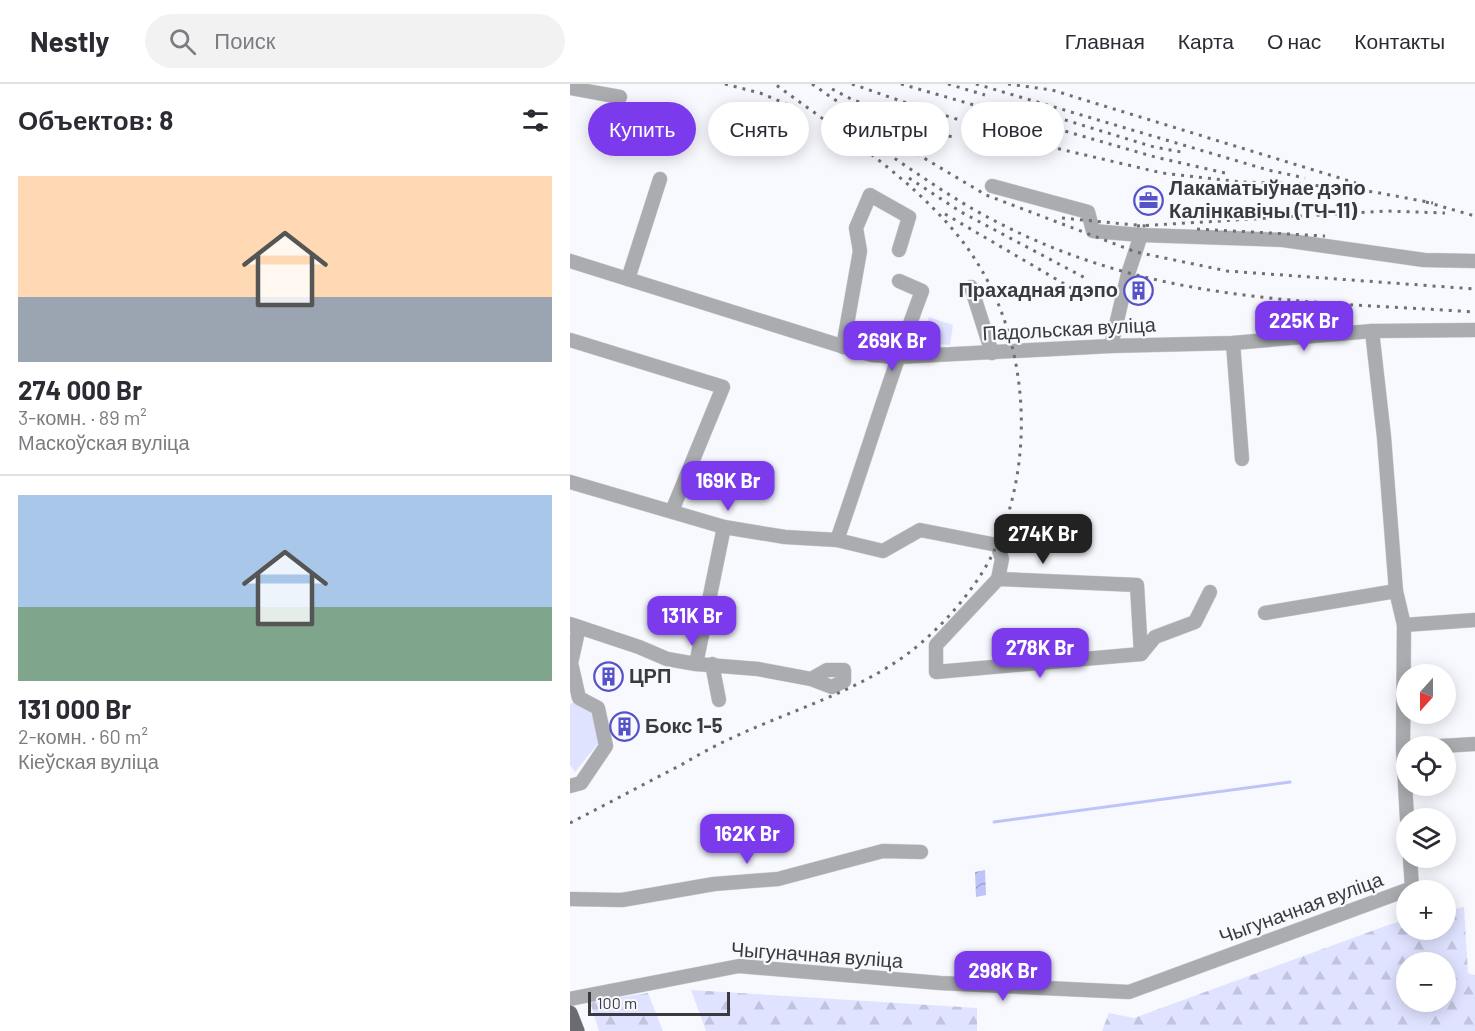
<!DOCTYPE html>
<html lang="ru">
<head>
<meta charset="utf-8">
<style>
  :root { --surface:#fff; --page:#f2f2f3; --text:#2b2b33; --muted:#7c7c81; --line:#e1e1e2; --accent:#7c3aed }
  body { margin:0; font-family:Barlow,sans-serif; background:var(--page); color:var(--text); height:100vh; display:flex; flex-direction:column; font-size:22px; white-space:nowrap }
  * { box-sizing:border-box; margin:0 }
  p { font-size:20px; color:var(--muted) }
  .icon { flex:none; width:33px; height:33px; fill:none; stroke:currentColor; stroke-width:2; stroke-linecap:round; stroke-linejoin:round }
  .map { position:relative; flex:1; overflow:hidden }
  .details { display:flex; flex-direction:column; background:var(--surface); width:570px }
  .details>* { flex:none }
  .top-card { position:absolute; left:18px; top:18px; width:570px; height:54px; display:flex; gap:12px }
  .needle { width:39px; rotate:201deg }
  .buttons { position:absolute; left:826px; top:580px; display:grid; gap:12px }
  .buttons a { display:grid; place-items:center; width:60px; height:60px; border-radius:50%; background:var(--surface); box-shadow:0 3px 15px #0003; font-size:30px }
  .scale { position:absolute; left:18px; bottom:15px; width:142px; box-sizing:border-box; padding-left:6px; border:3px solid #3b3b3f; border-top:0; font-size:16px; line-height:21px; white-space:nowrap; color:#3b3b3f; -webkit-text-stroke:4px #f8f9fe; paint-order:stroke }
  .price { position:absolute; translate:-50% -51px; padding:0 14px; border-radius:12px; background:var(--accent); color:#fff; font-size:20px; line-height:39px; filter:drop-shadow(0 2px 3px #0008) }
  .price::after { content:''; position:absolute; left:50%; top:36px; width:18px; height:14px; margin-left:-9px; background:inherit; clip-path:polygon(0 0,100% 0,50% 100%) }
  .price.active { background:#222; color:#fff }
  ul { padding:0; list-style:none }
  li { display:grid; align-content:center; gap:12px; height:318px; padding:0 18px }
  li+li { border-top:2px solid var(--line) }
  li span { display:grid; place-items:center; height:186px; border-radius:0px; color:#555 }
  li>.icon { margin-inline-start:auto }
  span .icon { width:108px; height:108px; fill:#fffc; stroke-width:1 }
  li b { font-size:26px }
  h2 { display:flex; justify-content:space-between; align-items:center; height:72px; padding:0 18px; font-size:26px }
  .chip { padding:0 21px; border-radius:27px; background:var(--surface); box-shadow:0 3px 15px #0003; font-size:21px; line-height:54px }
  .chip.active { background:var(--accent); color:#fff }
  header { display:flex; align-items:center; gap:36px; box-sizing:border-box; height:84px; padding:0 30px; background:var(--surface); border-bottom:2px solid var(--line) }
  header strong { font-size:28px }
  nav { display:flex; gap:33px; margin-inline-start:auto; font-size:21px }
  .search { width:420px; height:54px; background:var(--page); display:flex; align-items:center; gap:15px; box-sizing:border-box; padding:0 21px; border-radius:33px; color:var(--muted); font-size:22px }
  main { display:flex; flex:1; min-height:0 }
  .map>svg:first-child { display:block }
  .forest { fill:url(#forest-firs); fill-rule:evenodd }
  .green { fill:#e0e3ff }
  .water { fill:url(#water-waves) }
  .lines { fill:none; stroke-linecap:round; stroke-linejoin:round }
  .stream { stroke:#bec4f7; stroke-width:3 }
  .minor-casing { stroke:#d2d3d8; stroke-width:15 }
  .major-casing { stroke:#d2d3d8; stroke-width:16 }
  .minor { stroke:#abacaf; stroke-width:14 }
  .major { stroke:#6b6c72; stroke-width:15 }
  .rail { stroke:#6e6f73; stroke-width:3; stroke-dasharray:3 6; stroke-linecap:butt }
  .labels { text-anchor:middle; stroke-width:4.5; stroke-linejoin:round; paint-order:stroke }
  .poi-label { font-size:20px; font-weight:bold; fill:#3b3b3f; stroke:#f8f9fe; text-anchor:start }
  .street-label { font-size:20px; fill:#3b3b3f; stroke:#f8f9fe }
</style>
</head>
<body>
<header>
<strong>Nestly</strong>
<div class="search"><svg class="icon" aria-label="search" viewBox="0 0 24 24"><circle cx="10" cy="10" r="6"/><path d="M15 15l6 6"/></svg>Поиск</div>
<nav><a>Главная</a><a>Карта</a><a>О нас</a><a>Контакты</a></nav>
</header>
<main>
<section class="details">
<h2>Объектов: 8<svg class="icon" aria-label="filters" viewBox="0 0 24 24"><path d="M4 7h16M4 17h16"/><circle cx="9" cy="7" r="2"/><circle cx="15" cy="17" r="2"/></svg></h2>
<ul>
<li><span style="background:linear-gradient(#ffd9b3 65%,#9aa5b1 0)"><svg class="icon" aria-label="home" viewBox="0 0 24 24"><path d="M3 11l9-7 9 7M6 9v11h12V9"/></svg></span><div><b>274 000 Br</b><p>3-комн. · 89 m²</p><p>Маскоўская вуліца</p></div></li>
<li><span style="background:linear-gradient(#a9c7e8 60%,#7fa58c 0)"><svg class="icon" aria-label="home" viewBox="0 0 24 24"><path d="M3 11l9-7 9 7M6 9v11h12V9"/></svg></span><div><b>131 000 Br</b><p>2-комн. · 60 m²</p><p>Кіеўская вуліца</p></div></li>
</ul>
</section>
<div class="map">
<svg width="905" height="947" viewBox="0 0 905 947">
  <defs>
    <pattern id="forest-firs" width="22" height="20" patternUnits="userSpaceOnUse" patternTransform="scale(1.5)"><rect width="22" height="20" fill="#e0e3ff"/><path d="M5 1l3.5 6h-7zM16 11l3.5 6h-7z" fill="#c1c4dc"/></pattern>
    <pattern id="water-waves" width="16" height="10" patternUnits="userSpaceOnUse" patternTransform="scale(1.5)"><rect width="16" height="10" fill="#bec4f7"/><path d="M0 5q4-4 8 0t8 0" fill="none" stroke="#9ca0c9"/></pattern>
  </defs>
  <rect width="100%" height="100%" fill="#f8f9fe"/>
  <g class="forest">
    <path d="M 894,823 L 898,889 L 905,891 L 905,947 L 532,947 L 539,929 L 564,934 L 821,840 L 837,836 L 837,846 L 876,846 L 876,827 ZM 837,879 L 876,879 L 876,918 L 837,918 Z"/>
    <path d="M 121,906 L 407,924 L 407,947 L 136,947 Z"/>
    <path d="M 78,909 L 93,947 L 29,947 L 20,918 Z"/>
  </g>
  <g class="green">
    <path d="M 359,233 L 383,241 L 380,261 L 350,258 Z"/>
    <path d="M 5,618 L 21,628 L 30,657 L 5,688 L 0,681 L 0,620 Z"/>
  </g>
  <path class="water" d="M 415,786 L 416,811 L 406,813 L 405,788 Z"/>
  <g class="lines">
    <path class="stream" d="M 424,738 L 720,698"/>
    <defs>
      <g id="minor">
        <path d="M 0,4 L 50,13"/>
        <path d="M 422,102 L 518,128 L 523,147 L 571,151 L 713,156 L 854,176 L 905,177"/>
        <path d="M 0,177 L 281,265 L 302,271 L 327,273 L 541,262 L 663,259 L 802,247 L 905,246"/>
        <path d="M 58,195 L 90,95"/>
        <path d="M 401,203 L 422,269"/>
        <path d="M 802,247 L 814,353 L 826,507 L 834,541 L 833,664 L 837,735"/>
        <path d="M 0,256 L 153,303 L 102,427"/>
        <path d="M 663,259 L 672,375"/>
        <path d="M 541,262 L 558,190 L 571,151"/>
        <path d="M 273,263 L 290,167 L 286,144 L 300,111 L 339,133 L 329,166"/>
        <path d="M 0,398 L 154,443 L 215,453 L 267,456 L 313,467 L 350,446 L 427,461 L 432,475 L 428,495"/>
        <path d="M 267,456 C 296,373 321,289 352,207 L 329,197"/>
        <path d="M 428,495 L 567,501 L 571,570 L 366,588 L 366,561 Z"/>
        <path d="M 695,529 L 826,507"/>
        <path d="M 0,540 L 69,563 L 97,575 L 126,580 L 188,585 L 241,595 L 262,603 L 274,597 L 274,586 L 257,586 L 241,595"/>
        <path d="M 834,541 L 905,536"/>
        <path d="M 571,570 L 585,553 L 625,538 L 640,508"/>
        <path d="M 126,580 L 154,443"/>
        <path d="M 142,580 L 149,616"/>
        <path d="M 854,663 L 905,660"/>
        <path d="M 0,702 L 11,699 L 36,662 L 28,624 L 9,614 L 1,579 L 9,543"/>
        <path d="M 0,815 L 52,816 L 144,800 L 208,795 L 313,767 L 351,768"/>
        <path d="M 0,915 L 169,882 L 370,899 L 559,908 L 842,804 L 840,774"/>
      </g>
      <path id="major" d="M 0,929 L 7,947"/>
    </defs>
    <use href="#minor" class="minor-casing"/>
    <use href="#major" class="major-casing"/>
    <use href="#minor" class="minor"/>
    <use href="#major" class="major"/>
    <g class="rail">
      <path d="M 155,0 L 190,9 L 229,25"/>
      <path d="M 242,0 L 322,55 L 416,111 L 566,168 L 657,187 L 905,205"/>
      <path d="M 282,0 L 351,24 L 464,59 L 592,89 L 672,98 L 732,100 L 804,108 L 863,119"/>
      <path d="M 331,0 L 585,73 L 655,89"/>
      <path d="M 378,0 L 415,11"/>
      <path d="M 406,0 L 698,86 L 735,94"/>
      <path d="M 438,0 L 482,6 L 786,99"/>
      <path d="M 262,5 L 281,15 L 387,55"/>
      <path d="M 469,28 L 584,63 L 611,68"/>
      <path d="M 272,40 C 323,71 372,110 425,137 C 582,219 734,217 905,228"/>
      <path d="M 339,94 L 391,128 L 519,196"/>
      <path d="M 856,118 L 905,132"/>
      <path d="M 375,130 L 515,212"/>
      <path d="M 492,134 L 576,142"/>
      <path d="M 567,142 L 816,127 L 875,129"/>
      <path d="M 627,145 L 755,152"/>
      <path d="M 0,739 C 37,720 74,700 111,681 C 128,671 146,661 164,653 C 224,625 287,608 340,568 C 374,542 412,498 428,458 C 469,361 456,236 389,153 C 339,91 268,47 205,0"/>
    </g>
  </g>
  <defs>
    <symbol id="office-ring" viewBox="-11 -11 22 22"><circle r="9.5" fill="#f8f9fe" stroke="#5652c9" stroke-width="1.5"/><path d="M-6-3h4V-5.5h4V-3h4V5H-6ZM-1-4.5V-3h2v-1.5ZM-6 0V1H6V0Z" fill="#5652c9"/></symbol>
    <symbol id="building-ring" viewBox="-11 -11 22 22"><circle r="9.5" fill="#f8f9fe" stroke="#5652c9" stroke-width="1.5"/><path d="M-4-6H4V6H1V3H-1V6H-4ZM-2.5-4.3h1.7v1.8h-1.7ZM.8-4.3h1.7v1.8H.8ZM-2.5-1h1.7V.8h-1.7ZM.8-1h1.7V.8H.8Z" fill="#5652c9"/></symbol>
  </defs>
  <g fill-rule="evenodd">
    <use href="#office-ring" x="562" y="100" width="33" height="33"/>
    <use href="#building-ring" x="552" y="190" width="33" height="33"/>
    <use href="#building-ring" x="22" y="576" width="33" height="33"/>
    <use href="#building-ring" x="38" y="626" width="33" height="33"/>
  </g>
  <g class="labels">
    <g class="poi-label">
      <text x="599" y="111">Лакаматыўнае дэпо<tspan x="599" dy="23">Калінкавічы (ТЧ-11)</tspan></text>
      <text x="548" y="213" text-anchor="end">Прахадная дэпо</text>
      <text x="59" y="599">ЦРП</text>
      <text x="75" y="649">Бокс 1-5</text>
    </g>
    <g class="street-label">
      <text transform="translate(499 245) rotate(-3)" y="7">Падольская вуліца</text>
      <text transform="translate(731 824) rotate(-20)" y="7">Чыгуначная вуліца</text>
      <text transform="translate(247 871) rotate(4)" y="7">Чыгуначная вуліца</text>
    </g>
  </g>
</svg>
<div class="buttons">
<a><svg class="needle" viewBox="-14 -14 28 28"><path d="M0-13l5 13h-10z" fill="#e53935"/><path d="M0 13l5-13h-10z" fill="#7c7c81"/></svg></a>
<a><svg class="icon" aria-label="locate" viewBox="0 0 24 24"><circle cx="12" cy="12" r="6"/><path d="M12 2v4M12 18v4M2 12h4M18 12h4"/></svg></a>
<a><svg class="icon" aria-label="layers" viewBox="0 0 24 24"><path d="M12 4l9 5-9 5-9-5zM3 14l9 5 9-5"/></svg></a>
<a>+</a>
<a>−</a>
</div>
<div class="scale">100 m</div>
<b class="price" style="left:734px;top:268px">225K Br</b>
<b class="price" style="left:322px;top:288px">269K Br</b>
<b class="price" style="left:158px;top:428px">169K Br</b>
<b class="price active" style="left:473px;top:481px">274K Br</b>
<b class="price" style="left:122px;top:563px">131K Br</b>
<b class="price" style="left:470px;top:595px">278K Br</b>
<b class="price" style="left:177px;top:781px">162K Br</b>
<b class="price" style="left:433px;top:918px">298K Br</b>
<div class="top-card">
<a class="chip active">Купить</a>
<a class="chip">Снять</a>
<a class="chip">Фильтры</a>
<a class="chip">Новое</a>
</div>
</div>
</main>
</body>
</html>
